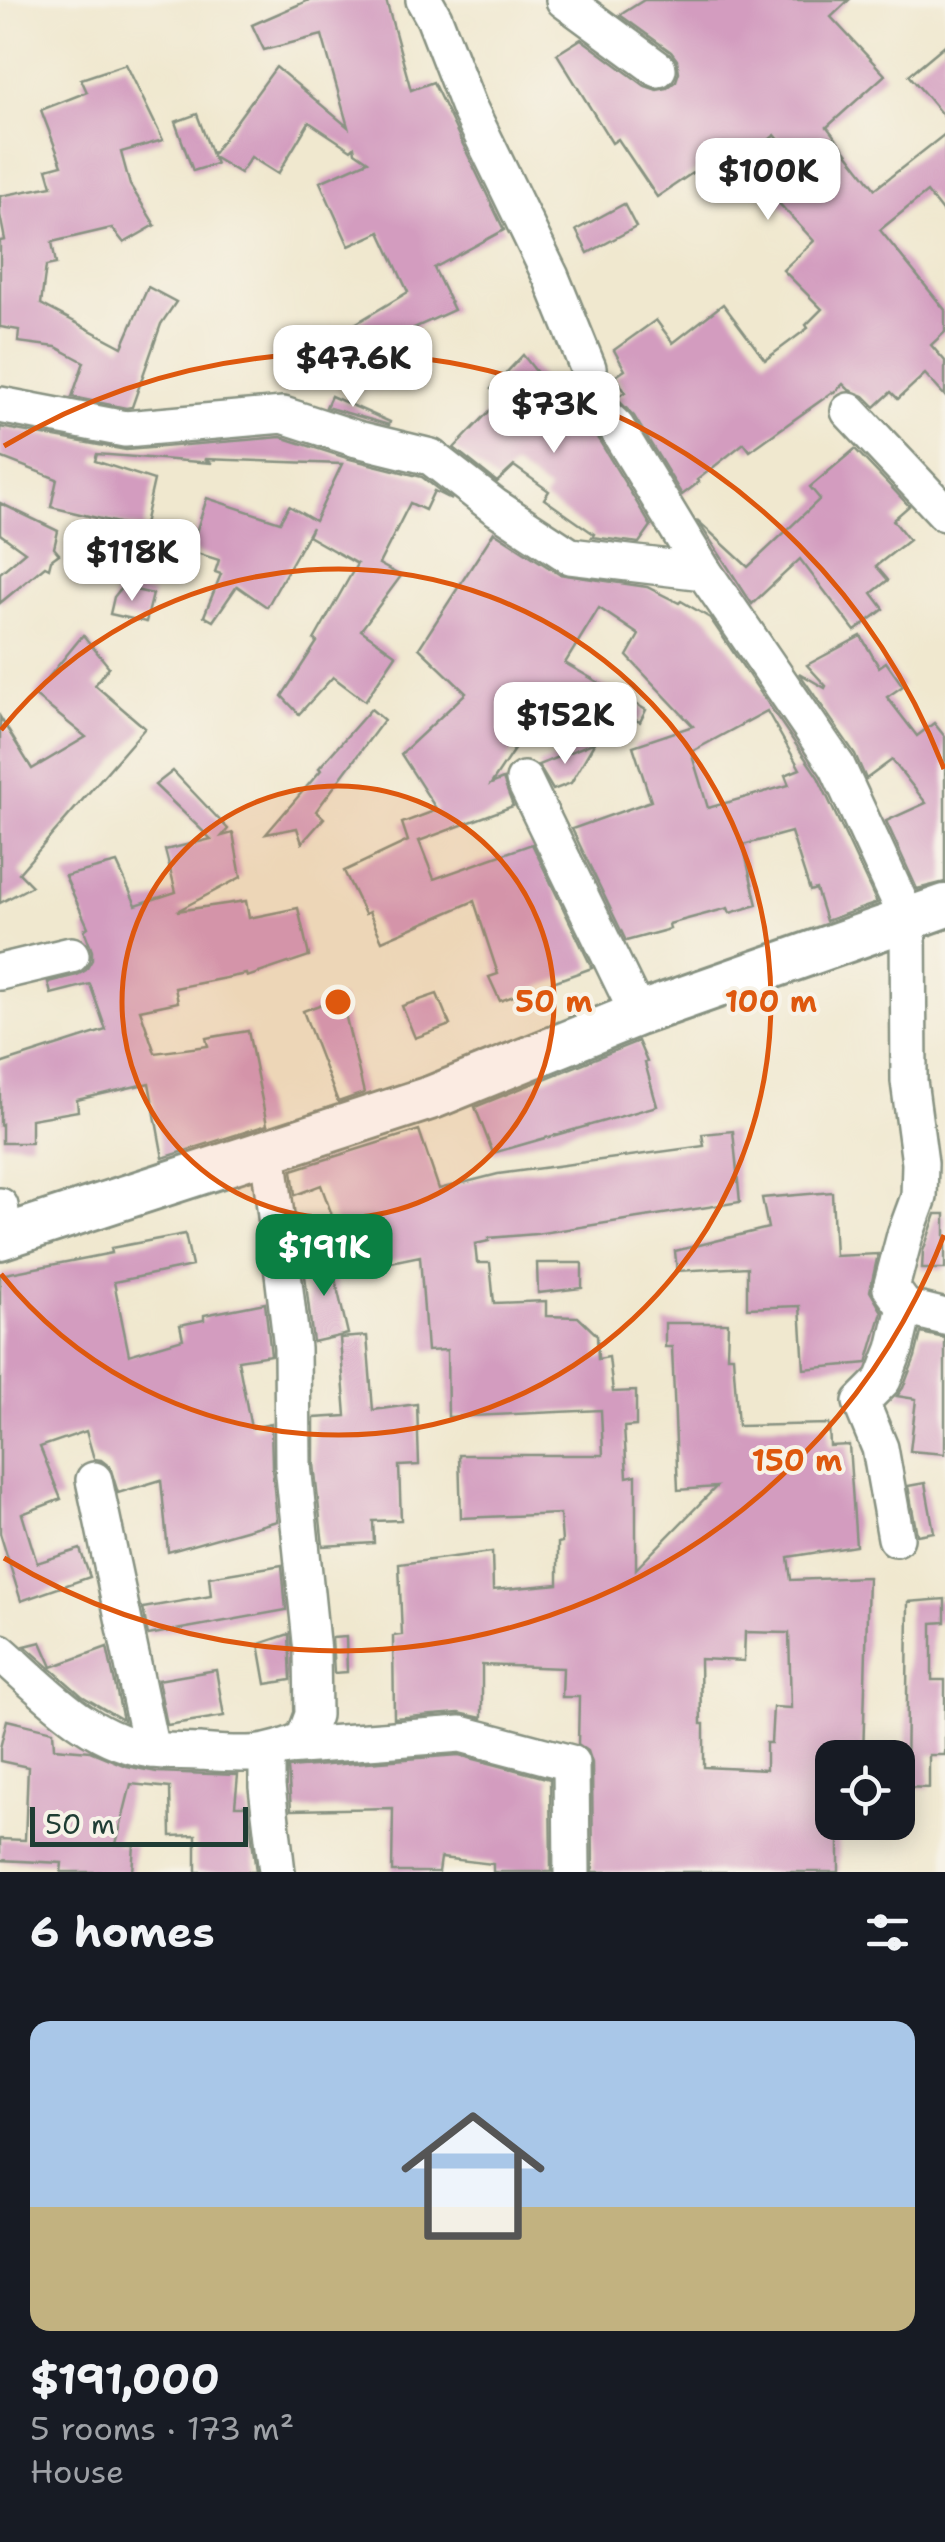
<!DOCTYPE html>
<html lang="en">
<head>
<meta charset="utf-8">
<style>
  :root { --surface:#171b24; --page:#20242c; --text:#f1f3f6; --muted:#9ea1a6; --line:#363941; --accent:#0b8043 }
  body { margin:0; font-family:"Shantell Sans",sans-serif; background:var(--page); color:var(--text); height:100vh; display:flex; flex-direction:column; font-size:38px; white-space:nowrap }
  * { box-sizing:border-box; margin:0 }
  p { font-size:32px; color:var(--muted) }
  .icon { flex:none; width:55px; height:55px; fill:none; stroke:currentColor; stroke-width:2; stroke-linecap:round; stroke-linejoin:round }
  .map { position:relative; height:1872px; overflow:hidden }
  .side { display:flex; flex-direction:column; background:var(--surface); flex:1 }
  .side>* { flex:none }
  .tools { position:absolute; left:815px; top:1740px; display:grid; gap:20px }
  .tools a { display:grid; place-items:center; width:100px; height:100px; border-radius:20px; background:var(--surface); box-shadow:0 5px 25px #0003; font-size:50px }
  .scale { position:absolute; left:30px; bottom:25px; width:218px; box-sizing:border-box; padding-left:10px; border:5px solid #1f3d34; border-top:0; font-size:28px; line-height:35px; white-space:nowrap; color:#1f3d34; -webkit-text-stroke:8px #f7f3e8; paint-order:stroke }
  .price { position:absolute; translate:-50% -85px; padding:0 22px; border-radius:20px; background:#fff; color:#222; font-size:32px; line-height:65px; filter:drop-shadow(0 2px 5px #0008) }
  .price::after { content:''; position:absolute; left:50%; top:60px; width:30px; height:22px; margin-left:-15px; background:inherit; clip-path:polygon(0 0,100% 0,50% 100%) }
  .price.current { background:var(--accent); color:#fff }
  ul { padding:0; list-style:none }
  li { display:grid; align-content:center; gap:20px; height:530px; padding:0 30px }
  li+li { border-top:2px solid var(--line) }
  li span { display:grid; place-items:center; height:310px; border-radius:20px; color:#555 }
  li>.icon { margin-inline-start:auto }
  span .icon { width:180px; height:180px; fill:#fffc; stroke-width:1 }
  li b { font-size:42px }
  h2 { display:flex; justify-content:space-between; align-items:center; height:120px; padding:0 30px; font-size:42px }
  .map>svg:first-child { display:block }
  .building { fill:#d39cbf; fill-rule:evenodd }
  .lines { fill:none; stroke-linecap:round; stroke-linejoin:round }
  .minor-casing { stroke:#889282; stroke-width:40 }
  .tertiary-casing { stroke:#889282; stroke-width:48 }
  .minor { stroke:#fff; stroke-width:35 }
  .tertiary { stroke:#fff; stroke-width:42 }
  .ring { fill:none; stroke:#de580e; stroke-width:5 }
  .centre { fill:#de580e; stroke:#f7f3e8; stroke-width:5 }
  .ring-label { font-size:30px; text-anchor:middle; font-weight:bold; fill:#de580e; stroke:#f7f3e8; stroke-width:8; stroke-linejoin:round; paint-order:stroke }
</style>
</head>
<body>
<div class="map">
<svg width="945" height="1872" viewBox="0 0 945 1872">
  <rect width="100%" height="100%" fill="#f7f3e8"/>
  <filter id="ink" filterUnits="userSpaceOnUse"><feTurbulence type="fractalNoise" baseFrequency=".01" numOctaves="2"/><feDisplacementMap in="SourceGraphic" scale="20" xChannelSelector="R" yChannelSelector="G"/><feConvolveMatrix kernelMatrix="1 2 1 2 8 2 1 2 1" color-interpolation-filters="sRGB"/></filter>
  <filter id="wash" filterUnits="userSpaceOnUse"><feTurbulence type="fractalNoise" baseFrequency=".0048" numOctaves="4" result="noise"/><feDisplacementMap in="SourceGraphic" scale="40" xChannelSelector="R" yChannelSelector="G"/><feGaussianBlur stdDeviation="2.25" result="paint"/><feColorMatrix in="noise" values="0 0 0 0 0 0 0 0 0 0 0 0 0 0 0 0 0 1.4 0 .05"/><feComposite in="paint" operator="in"/></filter>
  <g filter="url(#wash)">
    <rect width="100%" height="100%" fill="#f0e8cf"/>
    <g id="blocks">
      <g class="building">
        <path d="M 309,0 L 386,0 L 411,90 L 433,82 L 504,230 L 434,268 L 454,310 L 385,341 L 362,375 L 330,339 L 408,292 L 380,232 L 349,246 L 320,182 L 368,161 L 355,152 L 354,147 L 351,150 L 309,122 L 278,174 L 251,157 L 240,173 L 213,157 L 216,164 L 193,171 L 175,122 L 197,114 L 212,155 L 276,67 L 348,127 L 322,35 L 264,50 L 252,25 Z"/>
        <path d="M 644,0 L 849,0 L 831,17 L 885,75 L 827,127 L 875,189 L 945,134 L 945,215 L 927,192 L 880,230 L 945,310 L 945,332 L 931,345 L 945,361 L 945,396 L 925,374 L 898,399 L 891,392 L 875,407 L 864,396 L 849,390 L 843,384 L 834,393 L 833,392 L 750,451 L 744,443 L 697,480 L 699,482 L 682,495 L 634,416 L 616,398 L 625,392 L 616,376 L 625,370 L 614,350 L 656,320 L 673,343 L 723,304 L 765,360 L 808,328 L 806,325 L 822,309 L 783,270 L 814,241 L 775,199 L 805,172 L 775,135 L 744,160 L 732,146 L 657,197 L 618,139 L 612,143 L 557,54 L 581,39 L 645,86 L 657,90 L 667,88 L 676,81 L 679,72 L 677,60 L 671,52 L 620,15 Z"/>
        <path d="M 945,45 L 945,118 L 909,75 Z"/>
        <path d="M 126,64 L 163,140 L 121,152 L 130,185 L 155,225 L 124,243 L 112,228 L 52,242 L 56,264 L 46,266 L 41,304 L 122,347 L 148,287 L 176,302 L 161,324 L 132,407 L 126,408 L 72,397 L 84,362 L 56,347 L 18,342 L 19,330 L 0,327 L 0,241 L 5,240 L 0,215 L 0,196 L 52,186 L 47,169 L 62,165 L 41,110 L 87,92 L 81,79 Z"/>
        <path d="M 624,204 L 636,227 L 588,253 L 576,230 Z"/>
        <path d="M 523,355 L 562,404 L 569,399 L 576,417 L 599,440 L 651,526 L 639,543 L 592,537 L 594,534 L 544,499 L 549,491 L 514,466 L 497,482 L 454,448 L 503,397 L 491,389 Z"/>
        <path d="M 331,396 L 390,422 L 389,425 L 326,407 Z"/>
        <path d="M 0,427 L 126,450 L 281,437 L 350,459 L 422,477 L 452,500 L 434,491 L 425,510 L 410,503 L 379,564 L 401,576 L 361,630 L 396,655 L 365,701 L 333,677 L 299,714 L 282,696 L 317,642 L 314,640 L 357,564 L 308,536 L 312,527 L 267,607 L 237,586 L 213,621 L 204,616 L 221,574 L 215,572 L 219,560 L 190,551 L 207,498 L 280,522 L 289,506 L 315,521 L 342,464 L 204,459 L 212,463 L 97,454 L 95,461 L 154,480 L 143,529 L 51,507 L 57,479 L 0,457 Z"/>
        <path d="M 855,449 L 909,506 L 893,520 L 909,540 L 876,566 L 888,580 L 872,593 L 884,609 L 855,631 L 800,559 L 752,604 L 697,520 L 748,567 L 820,499 L 810,487 Z"/>
        <path d="M 0,503 L 58,531 L 54,548 L 59,554 L 51,560 L 49,568 L 45,566 L 0,603 L 0,573 L 25,552 L 0,534 Z"/>
        <path d="M 494,532 L 559,574 L 647,587 L 679,603 L 681,601 L 710,618 L 818,777 L 877,903 L 826,921 L 816,889 L 810,891 L 791,832 L 743,845 L 757,905 L 730,913 L 728,908 L 669,924 L 670,929 L 626,941 L 572,829 L 651,801 L 633,746 L 693,726 L 627,656 L 639,635 L 599,608 L 565,663 L 646,710 L 640,722 L 563,692 L 571,711 L 549,697 L 491,784 L 503,779 L 513,806 L 419,841 L 434,879 L 532,844 L 592,968 L 500,1001 L 489,977 L 498,974 L 474,901 L 382,941 L 369,912 L 365,914 L 344,871 L 408,841 L 402,823 L 437,810 L 401,754 L 466,693 L 419,648 ZM 767,711 L 800,769 L 785,775 L 789,785 L 708,808 L 691,752 Z"/>
        <path d="M 122,587 L 153,594 L 146,622 L 110,614 L 114,597 Z"/>
        <path d="M 83,635 L 109,667 L 95,685 L 145,728 L 19,873 L 32,886 L 0,903 L 0,717 L 32,769 L 86,737 L 34,695 Z"/>
        <path d="M 861,636 L 879,667 L 886,662 L 903,686 L 887,697 L 917,736 L 934,723 L 945,737 L 945,882 L 917,889 L 886,821 L 926,803 L 892,760 L 866,779 L 855,754 L 799,673 L 825,688 L 826,686 L 807,665 Z"/>
        <path d="M 371,709 L 384,720 L 316,811 L 324,818 L 302,843 L 297,828 L 266,834 L 321,770 L 319,768 Z"/>
        <path d="M 595,742 L 571,783 L 553,790 L 538,765 Z"/>
        <path d="M 173,771 L 228,829 L 222,836 L 233,833 L 241,877 L 177,911 L 246,901 L 249,918 L 298,908 L 309,956 L 247,977 L 246,974 L 175,988 L 178,1002 L 140,1010 L 155,1053 L 208,1046 L 206,1038 L 248,1031 L 267,1125 L 163,1158 L 149,1083 L 77,1100 L 78,1111 L 31,1119 L 31,1143 L 2,1143 L 2,1124 L 0,1125 L 0,1064 L 106,1030 L 90,984 L 51,994 L 48,982 L 77,975 L 86,970 L 92,960 L 92,951 L 84,930 L 88,927 L 65,876 L 117,863 L 136,905 L 176,892 L 165,850 L 211,839 L 155,785 Z"/>
        <path d="M 437,994 L 450,1025 L 415,1038 L 402,1006 Z"/>
        <path d="M 341,997 L 364,1093 L 338,1102 L 303,1011 Z"/>
        <path d="M 638,1041 L 647,1062 L 645,1063 L 657,1106 L 493,1153 L 475,1107 Z"/>
        <path d="M 419,1130 L 439,1189 L 498,1174 L 704,1146 L 702,1134 L 733,1131 L 740,1202 L 536,1234 L 489,1238 L 489,1241 L 475,1244 L 477,1263 L 490,1263 L 494,1303 L 546,1301 L 546,1316 L 578,1317 L 597,1335 L 598,1359 L 609,1357 L 613,1392 L 636,1391 L 636,1426 L 624,1427 L 627,1477 L 636,1475 L 636,1569 L 716,1487 L 678,1490 L 672,1347 L 665,1347 L 665,1323 L 728,1323 L 727,1356 L 733,1356 L 738,1426 L 829,1424 L 830,1446 L 849,1445 L 856,1546 L 788,1557 L 791,1580 L 868,1577 L 863,1758 L 832,1758 L 832,1822 L 834,1839 L 839,1839 L 839,1872 L 593,1872 L 592,1763 L 588,1751 L 578,1744 L 579,1697 L 562,1697 L 563,1668 L 482,1665 L 482,1718 L 459,1713 L 394,1718 L 393,1636 L 402,1635 L 399,1564 L 492,1552 L 493,1590 L 558,1584 L 558,1543 L 562,1542 L 560,1514 L 461,1518 L 459,1455 L 603,1455 L 601,1410 L 448,1417 L 447,1350 L 427,1351 L 420,1256 L 352,1270 L 321,1185 L 295,1195 L 292,1170 ZM 745,1632 L 789,1633 L 791,1708 L 773,1707 L 771,1743 L 766,1743 L 766,1770 L 704,1767 L 704,1724 L 701,1724 L 700,1659 L 744,1661 Z"/>
        <path d="M 832,1192 L 835,1256 L 878,1254 L 870,1291 L 882,1312 L 867,1363 L 804,1369 L 800,1306 L 747,1308 L 747,1267 L 677,1271 L 675,1251 L 768,1228 L 762,1198 Z"/>
        <path d="M 936,1214 L 945,1214 L 945,1269 L 922,1269 L 923,1251 Z"/>
        <path d="M 185,1234 L 192,1266 L 114,1282 L 129,1355 L 183,1339 L 180,1325 L 204,1320 L 204,1315 L 265,1303 L 271,1355 L 238,1360 L 251,1428 L 271,1424 L 272,1467 L 277,1521 L 168,1552 L 161,1480 L 118,1493 L 110,1467 L 101,1460 L 94,1459 L 86,1431 L 40,1447 L 61,1499 L 22,1514 L 37,1563 L 80,1549 L 90,1577 L 21,1601 L 0,1533 L 0,1275 L 112,1253 L 111,1248 Z"/>
        <path d="M 329,1253 L 348,1334 L 313,1342 L 303,1259 Z"/>
        <path d="M 537,1263 L 582,1263 L 582,1288 L 538,1293 Z"/>
        <path d="M 921,1333 L 945,1338 L 945,1454 L 910,1451 L 916,1399 L 897,1396 L 903,1388 L 915,1357 Z"/>
        <path d="M 367,1336 L 373,1410 L 417,1404 L 419,1465 L 399,1466 L 401,1520 L 373,1521 L 374,1543 L 323,1546 L 314,1464 L 314,1418 L 346,1416 L 340,1338 Z"/>
        <path d="M 925,1483 L 934,1532 L 917,1535 L 908,1486 Z"/>
        <path d="M 282,1565 L 286,1610 L 148,1635 L 143,1608 L 211,1596 L 209,1577 Z"/>
        <path d="M 945,1599 L 945,1622 L 932,1623 L 932,1680 L 945,1680 L 945,1755 L 929,1755 L 929,1788 L 906,1787 L 908,1602 Z"/>
        <path d="M 289,1634 L 291,1680 L 266,1684 L 259,1644 Z"/>
        <path d="M 346,1637 L 347,1672 L 334,1673 L 332,1638 Z"/>
        <path d="M 41,1642 L 52,1667 L 107,1647 L 123,1720 L 82,1696 L 25,1646 Z"/>
        <path d="M 216,1670 L 224,1716 L 167,1725 L 158,1680 Z"/>
        <path d="M 7,1720 L 53,1731 L 54,1748 L 90,1751 L 126,1766 L 157,1772 L 238,1775 L 235,1806 L 248,1806 L 256,1872 L 196,1872 L 196,1835 L 171,1836 L 170,1788 L 131,1784 L 116,1844 L 134,1845 L 132,1872 L 61,1872 L 62,1863 L 0,1860 L 0,1839 L 25,1840 L 28,1767 L 0,1761 L 0,1748 Z"/>
        <path d="M 459,1755 L 550,1779 L 551,1872 L 493,1872 L 493,1864 L 441,1858 L 439,1872 L 392,1872 L 393,1808 L 291,1810 L 288,1768 Z"/>
      </g>
    </g>
  </g>
  <g filter="url(#ink)">
    <use href="#blocks" fill-opacity="0" stroke="#889282" stroke-width="2.5"/>
    <g class="lines">
      <defs>
        <g id="minor">
          <path d="M 424,0 L 434,18 L 469,108 L 551,277 L 588,368 L 591,403 L 616,427 L 704,572 L 837,766 L 908,920 L 909,1081 L 920,1163 L 919,1197 L 905,1235 L 891,1288 L 905,1307 L 945,1317"/>
          <path d="M 564,0 L 658,69"/>
          <path d="M 0,405 L 125,429 L 283,415 L 357,439 L 431,457 L 494,506 L 570,556 L 704,572"/>
          <path d="M 849,411 L 945,513"/>
          <path d="M 524,780 L 638,1014"/>
          <path d="M 0,972 L 71,955"/>
          <path d="M 0,1206 L 5,1236"/>
          <path d="M 94,1480 L 151,1750"/>
          <path d="M 896,1538 L 880,1448 L 861,1402 L 883,1380 L 895,1349 L 905,1307"/>
          <path d="M 0,1652 C 45,1691 90,1743 153,1750 C 168,1752 184,1751 199,1752 C 240,1755 266,1758 304,1739 L 313,1715 L 312,1652 L 293,1465 L 292,1348 L 268,1150"/>
          <path d="M 287,1747 L 461,1734 L 571,1763 L 572,1872"/>
          <path d="M 267,1753 L 267,1787 L 277,1872"/>
        </g>
        <path id="tertiary" d="M 0,1238 L 433,1097 L 638,1014 L 945,906"/>
      </defs>
      <use href="#minor" class="minor-casing"/>
      <use href="#tertiary" class="tertiary-casing"/>
      <use href="#minor" class="minor"/>
      <use href="#tertiary" class="tertiary"/>
    </g>
  </g>
  <circle cx="338" cy="1002" r="216" fill="#de580e" fill-opacity=".12"/>
  <g class="ring">
    <circle cx="338" cy="1002" r="216"/>
    <path d="M1 730A433 433 0 1 1 1 1274"/>
    <path d="M944 1235A649 649 0 0 1 4 1558M4 446A649 649 0 0 1 944 769"/>
  </g>
  <circle cx="338" cy="1002" r="15" class="centre"/>
  <g class="ring-label">
    <text x="554" y="1012">50 m</text>
    <text x="771" y="1012">100 m</text>
    <text x="797" y="1471">150 m</text>
  </g>
</svg>
<div class="tools">
<a><svg class="icon" aria-label="locate" viewBox="0 0 24 24"><circle cx="12" cy="12" r="6"/><path d="M12 2v4M12 18v4M2 12h4M18 12h4"/></svg></a>
</div>
<div class="scale">50 m</div>
<b class="price" style="left:768px;top:223px">$100K</b>
<b class="price" style="left:353px;top:410px">$47.6K</b>
<b class="price" style="left:554px;top:456px">$73K</b>
<b class="price" style="left:132px;top:604px">$118K</b>
<b class="price" style="left:565px;top:767px">$152K</b>
<b class="price current" style="left:324px;top:1299px">$191K</b>
</div>
<section class="side">
<h2>6 homes<svg class="icon" aria-label="filters" viewBox="0 0 24 24"><path d="M4 7h16M4 17h16"/><circle cx="9" cy="7" r="2"/><circle cx="15" cy="17" r="2"/></svg></h2>
<ul>
<li><span style="background:linear-gradient(#a9c7e8 60%,#c2b280 0)"><svg class="icon" aria-label="home" viewBox="0 0 24 24"><path d="M3 11l9-7 9 7M6 9v11h12V9"/></svg></span><div><b>$191,000</b><p>5 rooms · 173 m²</p><p>House</p></div></li>
</ul>
</section>
</body>
</html>
